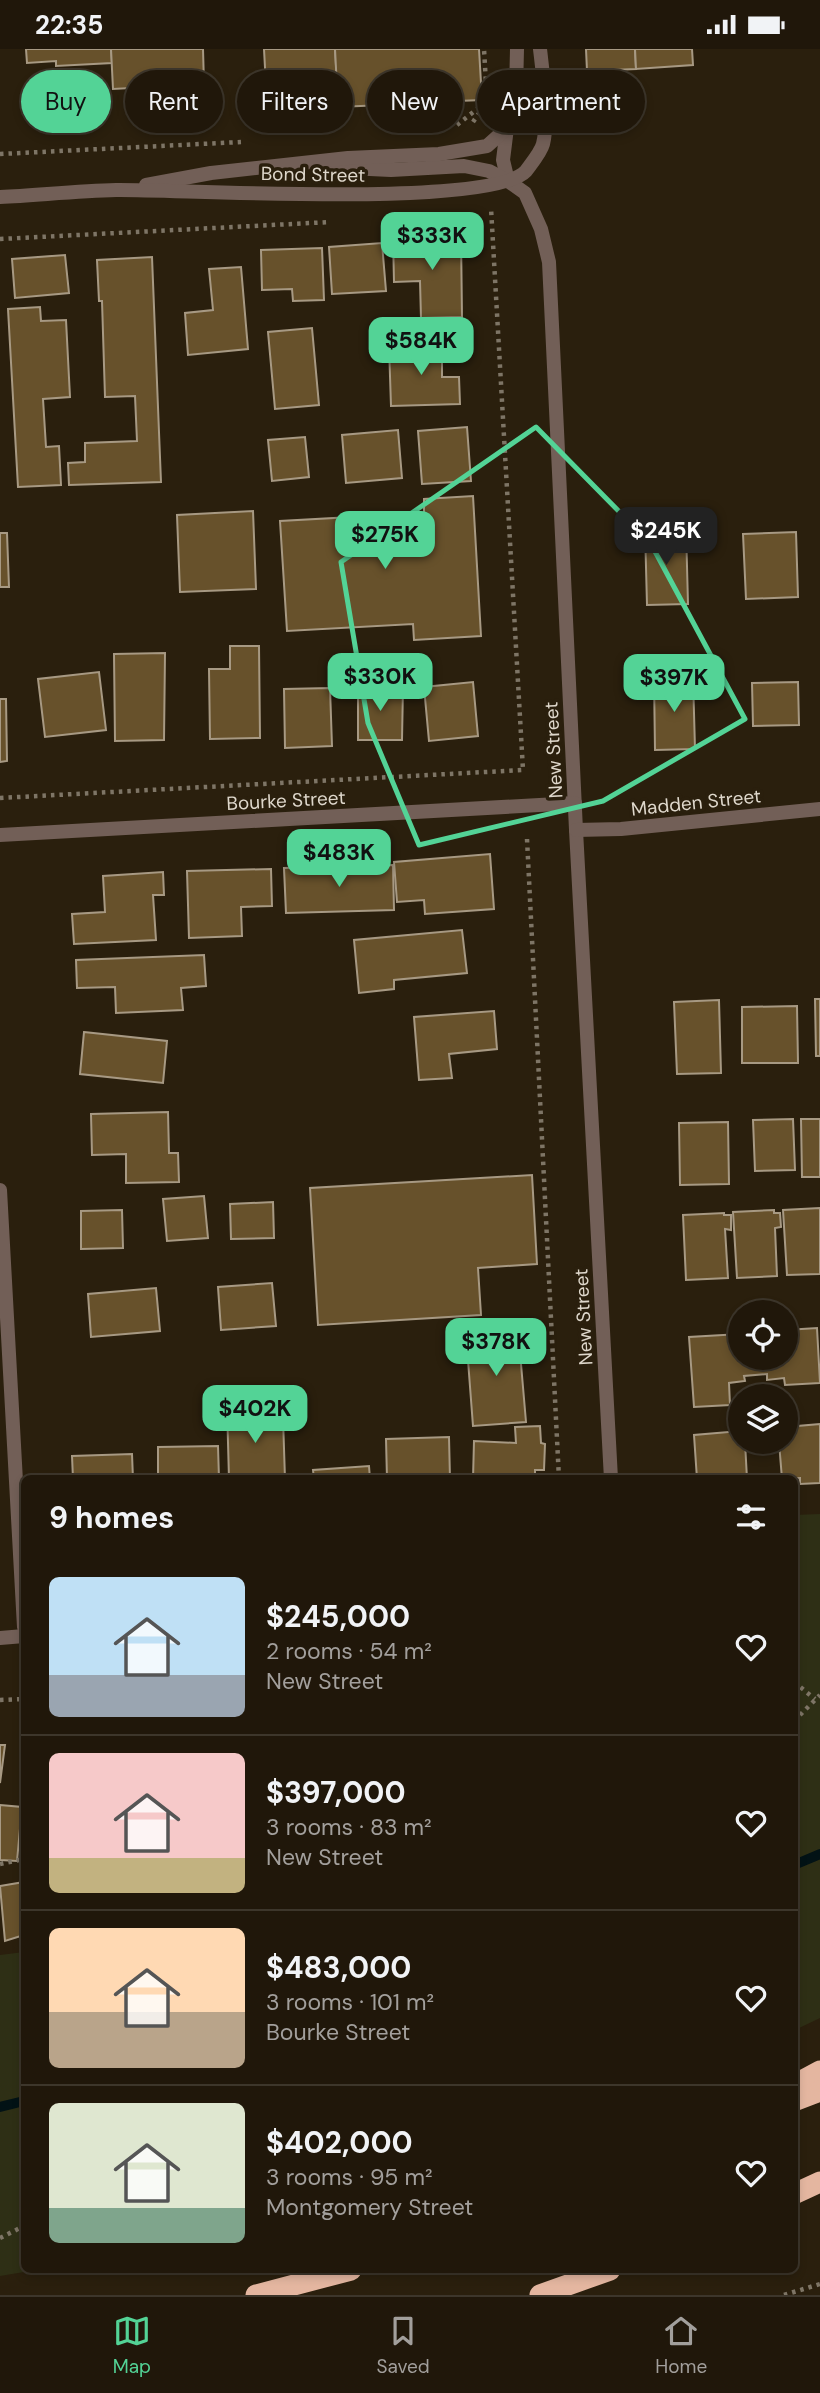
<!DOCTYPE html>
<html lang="en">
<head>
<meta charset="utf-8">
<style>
  :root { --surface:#20170a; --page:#2d2418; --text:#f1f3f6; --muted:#a29f9c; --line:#3d362b; --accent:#53d396 }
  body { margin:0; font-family:"DM Sans",sans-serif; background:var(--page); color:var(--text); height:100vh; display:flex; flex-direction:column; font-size:26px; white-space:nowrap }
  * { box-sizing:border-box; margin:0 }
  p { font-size:23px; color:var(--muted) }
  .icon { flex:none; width:38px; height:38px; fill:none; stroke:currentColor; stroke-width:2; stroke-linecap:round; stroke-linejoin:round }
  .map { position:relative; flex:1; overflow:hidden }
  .sheet { position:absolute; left:21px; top:1426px; width:777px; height:798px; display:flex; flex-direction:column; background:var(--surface); border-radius:10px; box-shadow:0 4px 10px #0003,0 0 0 2px var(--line) }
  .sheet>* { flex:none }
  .top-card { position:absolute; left:21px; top:21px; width:779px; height:63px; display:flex; gap:14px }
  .controls { position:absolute; left:728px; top:1251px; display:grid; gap:14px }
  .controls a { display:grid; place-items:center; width:70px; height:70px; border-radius:50%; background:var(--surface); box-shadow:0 4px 10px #0003,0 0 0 2px var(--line); font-size:35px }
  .price { position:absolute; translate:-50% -60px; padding:0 16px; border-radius:14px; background:var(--accent); color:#111; font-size:23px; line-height:46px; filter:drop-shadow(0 2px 4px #0008) }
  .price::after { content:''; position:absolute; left:50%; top:42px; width:21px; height:16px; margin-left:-10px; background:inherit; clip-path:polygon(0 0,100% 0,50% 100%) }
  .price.current { background:#222; color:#fff }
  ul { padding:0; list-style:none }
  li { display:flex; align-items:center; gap:21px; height:175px; padding:0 28px }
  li+li { border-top:2px solid var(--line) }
  li span { display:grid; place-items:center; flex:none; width:196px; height:140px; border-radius:10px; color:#555 }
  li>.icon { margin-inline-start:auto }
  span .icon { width:84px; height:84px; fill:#fffc; stroke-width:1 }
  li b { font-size:30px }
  h2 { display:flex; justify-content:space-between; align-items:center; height:84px; padding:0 28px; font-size:30px }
  .chip { padding:0 24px; border-radius:32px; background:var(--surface); box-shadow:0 4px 10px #0003,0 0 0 2px var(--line); font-size:24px; line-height:63px }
  .chip.current { background:var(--accent); color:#111 }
  .status { display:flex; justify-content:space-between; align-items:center; height:49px; padding:0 35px; background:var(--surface); direction:ltr }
  .status svg { height:19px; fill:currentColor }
  .tabs { display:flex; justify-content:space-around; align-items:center; height:98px; border-top:2px solid var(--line); background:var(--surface); font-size:19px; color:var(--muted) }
  .tabs a { display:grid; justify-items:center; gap:4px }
  .tabs .current { color:var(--accent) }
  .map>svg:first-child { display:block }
  .green { fill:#2e2f15 }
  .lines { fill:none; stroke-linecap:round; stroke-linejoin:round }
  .stream { stroke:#021215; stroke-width:10 }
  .building { fill:#67512b; stroke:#a79983; stroke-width:2 }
  .path { stroke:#7e7566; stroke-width:4.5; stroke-dasharray:3.5 5; stroke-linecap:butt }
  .minor { stroke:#725f57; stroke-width:14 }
  .tertiary { stroke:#725f57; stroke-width:14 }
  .motorway { stroke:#e4b6a0; stroke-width:21 }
  .marked { fill:none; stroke:#53d396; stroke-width:5; stroke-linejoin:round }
  .labels { text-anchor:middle; stroke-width:7; stroke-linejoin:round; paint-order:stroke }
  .street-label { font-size:19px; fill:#ded7cb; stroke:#2a1f0d }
</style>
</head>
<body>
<div class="status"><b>22:35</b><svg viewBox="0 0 49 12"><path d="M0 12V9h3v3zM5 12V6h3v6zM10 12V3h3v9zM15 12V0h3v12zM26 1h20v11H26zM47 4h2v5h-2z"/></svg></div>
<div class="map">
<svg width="820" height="2246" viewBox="0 0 820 2246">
  <rect width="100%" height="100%" fill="#2a1f0d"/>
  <g class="green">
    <path d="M 820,1465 L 820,1969 L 795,1981 L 794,1466 Z"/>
    <path d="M 24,1903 L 24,2221 L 36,2221 L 0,2227 L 0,1906 Z"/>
  </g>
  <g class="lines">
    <g class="stream">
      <path d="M 794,1816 L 820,1805"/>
      <path d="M 0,2058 L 24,2052"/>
    </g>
  </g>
  <g class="building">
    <path d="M 26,0 L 111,0 L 112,14 L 56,17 L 56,12 L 27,14 Z"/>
    <path d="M 111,0 L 203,0 L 204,35 L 113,40 Z"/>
    <path d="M 264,0 L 335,0 L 338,51 L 334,51 L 334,57 L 292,59 L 292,54 L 267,56 Z"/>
    <path d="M 335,0 L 479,0 L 482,51 L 432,53 L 431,46 L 383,48 L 383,56 L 338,58 Z"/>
    <path d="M 586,0 L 635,0 L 636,20 L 587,22 Z"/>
    <path d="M 635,0 L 692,0 L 693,16 L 636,20 Z"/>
    <path d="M 461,187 L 462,268 L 421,269 L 420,232 L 394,233 L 393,188 Z"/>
    <path d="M 382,194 L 386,242 L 332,245 L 329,198 Z"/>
    <path d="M 322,199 L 324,251 L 293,252 L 292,240 L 262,241 L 261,201 Z"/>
    <path d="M 65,206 L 69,244 L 15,249 L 12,210 Z"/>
    <path d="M 152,208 L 161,433 L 69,436 L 68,414 L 85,413 L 85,394 L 137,392 L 135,347 L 105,348 L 102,252 L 99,252 L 97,211 Z"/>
    <path d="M 241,218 L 248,300 L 188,306 L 185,264 L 213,261 L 209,220 Z"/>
    <path d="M 40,258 L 41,272 L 66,271 L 70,348 L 43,350 L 46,398 L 59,397 L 61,436 L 18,438 L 8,260 Z"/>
    <path d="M 312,279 L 319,356 L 275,360 L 268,283 Z"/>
    <path d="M 442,296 L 442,328 L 459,328 L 460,355 L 391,357 L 389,297 Z"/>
    <path d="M 467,378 L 471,432 L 422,435 L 418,382 Z"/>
    <path d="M 398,381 L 402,429 L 346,434 L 342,386 Z"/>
    <path d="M 305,388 L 309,428 L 272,432 L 268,391 Z"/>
    <path d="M 473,447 L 481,587 L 414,591 L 413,575 L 287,582 L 280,472 L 424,464 L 424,450 Z"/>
    <path d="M 253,462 L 256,540 L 180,543 L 177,466 Z"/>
    <path d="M 686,479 L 688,555 L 647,556 L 645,480 Z"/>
    <path d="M 796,483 L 798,548 L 746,550 L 743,485 Z"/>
    <path d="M 0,484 L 7,484 L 9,538 L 0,538 Z"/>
    <path d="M 230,597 L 259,597 L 260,689 L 210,690 L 209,620 L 230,620 Z"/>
    <path d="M 165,604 L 164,691 L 115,692 L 114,605 Z"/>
    <path d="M 99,623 L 106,681 L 45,688 L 38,630 Z"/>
    <path d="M 693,628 L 695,700 L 655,701 L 654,629 Z"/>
    <path d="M 473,633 L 478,687 L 429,692 L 424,638 Z"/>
    <path d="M 798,633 L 799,676 L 753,677 L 752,634 Z"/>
    <path d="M 358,637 L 403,638 L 402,691 L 358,691 Z"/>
    <path d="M 330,639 L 332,697 L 285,699 L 284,640 Z"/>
    <path d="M 0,650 L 6,650 L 7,712 L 0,713 Z"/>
    <path d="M 490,805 L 494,860 L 425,865 L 424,851 L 397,853 L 394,813 Z"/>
    <path d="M 393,816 L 394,861 L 286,864 L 284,819 Z"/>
    <path d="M 271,820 L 272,857 L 241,858 L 242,887 L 189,889 L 187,822 Z"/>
    <path d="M 163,823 L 164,846 L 153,846 L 156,891 L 74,895 L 72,865 L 105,863 L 103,827 Z"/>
    <path d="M 462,881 L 467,924 L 394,931 L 394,940 L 359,944 L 354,891 Z"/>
    <path d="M 204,906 L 206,937 L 181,939 L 183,961 L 116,964 L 115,938 L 77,939 L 76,911 Z"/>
    <path d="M 815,950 L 820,950 L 820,1007 L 816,1007 Z"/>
    <path d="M 719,951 L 721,1024 L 677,1025 L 674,953 Z"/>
    <path d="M 797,957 L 798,1014 L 742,1014 L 742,958 Z"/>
    <path d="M 494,962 L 497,1000 L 449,1005 L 452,1029 L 419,1031 L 414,968 Z"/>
    <path d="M 84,983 L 167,992 L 163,1034 L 80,1025 Z"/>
    <path d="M 168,1063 L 169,1104 L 178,1104 L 179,1133 L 126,1134 L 126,1105 L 92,1106 L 91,1065 Z"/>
    <path d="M 793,1070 L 795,1121 L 755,1122 L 753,1071 Z"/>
    <path d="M 801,1070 L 820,1070 L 820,1128 L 802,1128 Z"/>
    <path d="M 728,1073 L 729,1135 L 680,1136 L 679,1074 Z"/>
    <path d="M 532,1126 L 537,1215 L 478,1219 L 481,1266 L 318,1276 L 310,1139 Z"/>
    <path d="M 204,1147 L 208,1189 L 167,1192 L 163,1150 Z"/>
    <path d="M 273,1153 L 274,1189 L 231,1190 L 230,1155 Z"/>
    <path d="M 820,1159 L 820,1225 L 787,1226 L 783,1161 Z"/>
    <path d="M 122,1161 L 123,1199 L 81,1200 L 81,1162 Z"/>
    <path d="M 774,1161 L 774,1164 L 780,1164 L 781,1178 L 775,1179 L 777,1227 L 737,1229 L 733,1163 Z"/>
    <path d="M 724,1164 L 724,1166 L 731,1166 L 731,1181 L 725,1180 L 728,1229 L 686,1231 L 683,1166 Z"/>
    <path d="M 272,1234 L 276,1277 L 221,1281 L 218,1238 Z"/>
    <path d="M 156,1239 L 160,1282 L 91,1288 L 88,1245 Z"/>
    <path d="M 817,1279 L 820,1334 L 785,1336 L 784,1329 L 767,1331 L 767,1325 L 744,1327 L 745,1332 L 729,1334 L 730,1356 L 694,1358 L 689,1288 L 740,1285 L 740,1309 L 786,1309 L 786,1281 Z"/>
    <path d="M 518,1280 L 526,1373 L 473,1377 L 466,1285 Z"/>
    <path d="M 259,1356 L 259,1370 L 283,1369 L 285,1430 L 229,1430 L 227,1357 Z"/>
    <path d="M 820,1375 L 820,1434 L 800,1435 L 800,1429 L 782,1430 L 779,1393 L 786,1393 L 786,1378 Z"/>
    <path d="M 540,1377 L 541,1394 L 545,1395 L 544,1421 L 535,1421 L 535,1430 L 473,1430 L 474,1392 L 516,1394 L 515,1378 Z"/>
    <path d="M 740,1382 L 740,1393 L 745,1393 L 747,1430 L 697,1430 L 694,1386 Z"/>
    <path d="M 449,1388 L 450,1430 L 387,1430 L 386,1390 Z"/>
    <path d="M 218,1397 L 219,1430 L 158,1430 L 158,1398 Z"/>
    <path d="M 132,1405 L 133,1430 L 73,1430 L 72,1407 Z"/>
    <path d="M 369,1417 L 370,1430 L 314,1430 L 313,1421 Z"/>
    <path d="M 0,1696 L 5,1696 L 0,1734 Z"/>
    <path d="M 0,1756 L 22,1758 L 17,1812 L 0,1811 Z"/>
    <path d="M 24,1833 L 24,1886 L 5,1892 L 0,1837 Z"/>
  </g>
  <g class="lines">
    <g class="path">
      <path d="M 473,73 L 484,57"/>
      <path d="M 457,76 L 487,52 L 484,0"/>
      <path d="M 0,105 L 241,93"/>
      <path d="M 0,190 L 330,173"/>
      <path d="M 0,749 L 523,721 L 491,159"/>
      <path d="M 527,790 L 559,1430"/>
      <path d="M 794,1633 L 815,1650"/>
      <path d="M 0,1651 L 24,1650"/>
      <path d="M 794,1672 L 820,1646"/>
      <path d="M 0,1815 L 24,1810"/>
      <path d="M 0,2189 L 24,2177"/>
      <path d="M 784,2246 L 820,2235"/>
    </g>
    <g class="minor">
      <path d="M 508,132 L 525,144 L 541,180 L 549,213 L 576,781 L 611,1430"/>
      <path d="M 576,781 L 621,780 L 820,760"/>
      <path d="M 0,786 L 575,754"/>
      <path d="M 0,1141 L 24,1578"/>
      <path d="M 0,1589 L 24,1587"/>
    </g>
    <g class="tertiary">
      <path d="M 507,79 L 503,111 L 508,132"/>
      <path d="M 327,118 L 391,121 L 464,117 L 489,122 L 508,132"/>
      <path d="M 146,136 L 211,124 L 348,109 L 439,105 L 487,97 L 507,79 L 516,42 L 517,0"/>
      <path d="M 0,148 C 39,146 78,142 116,141 C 182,140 491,160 526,122 C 531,115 541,103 543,95 C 549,70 543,26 540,0"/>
    </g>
    <g class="motorway">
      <path d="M 794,2036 L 820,2022"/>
      <path d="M 794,2052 L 820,2042"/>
      <path d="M 794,2145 L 820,2133"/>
      <path d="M 256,2246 L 351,2221"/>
      <path d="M 540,2246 L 610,2221"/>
    </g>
  </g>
  <path class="marked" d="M 536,378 L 651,495 L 745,670 L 603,752 L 419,796 L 368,674 L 341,513 Z"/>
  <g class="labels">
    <g class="street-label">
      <text transform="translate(313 125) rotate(1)" y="7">Bond Street</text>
      <text transform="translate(553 701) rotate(-93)" y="7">New Street</text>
      <text transform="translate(286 751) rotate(-3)" y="7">Bourke Street</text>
      <text transform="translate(696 753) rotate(-6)" y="7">Madden Street</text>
      <text transform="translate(583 1268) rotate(-93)" y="7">New Street</text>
    </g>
  </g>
</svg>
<div class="controls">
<a><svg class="icon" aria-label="locate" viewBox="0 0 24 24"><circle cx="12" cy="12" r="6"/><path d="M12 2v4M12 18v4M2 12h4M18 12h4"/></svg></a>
<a><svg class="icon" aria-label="layers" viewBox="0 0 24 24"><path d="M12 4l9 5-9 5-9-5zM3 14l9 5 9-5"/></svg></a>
</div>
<b class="price" style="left:432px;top:223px">$333K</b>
<b class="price" style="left:421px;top:328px">$584K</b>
<b class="price current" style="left:666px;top:518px">$245K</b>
<b class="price" style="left:385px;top:522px">$275K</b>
<b class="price" style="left:380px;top:664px">$330K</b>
<b class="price" style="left:674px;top:665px">$397K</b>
<b class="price" style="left:339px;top:840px">$483K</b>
<b class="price" style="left:496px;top:1329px">$378K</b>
<b class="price" style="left:255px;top:1396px">$402K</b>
<div class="top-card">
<a class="chip current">Buy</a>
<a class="chip">Rent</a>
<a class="chip">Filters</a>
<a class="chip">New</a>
<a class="chip">Apartment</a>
</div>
<section class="sheet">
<h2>9 homes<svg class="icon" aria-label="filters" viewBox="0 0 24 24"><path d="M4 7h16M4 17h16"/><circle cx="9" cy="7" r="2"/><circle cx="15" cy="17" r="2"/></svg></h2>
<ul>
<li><span style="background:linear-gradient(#bfe0f5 70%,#9aa5b1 0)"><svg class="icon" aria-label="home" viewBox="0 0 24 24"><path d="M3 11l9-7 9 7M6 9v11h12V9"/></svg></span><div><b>$245,000</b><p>2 rooms · 54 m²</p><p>New Street</p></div><svg class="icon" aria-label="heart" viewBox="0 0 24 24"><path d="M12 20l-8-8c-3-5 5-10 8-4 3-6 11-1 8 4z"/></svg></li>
<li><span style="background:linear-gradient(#f6c9c9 75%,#c2b280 0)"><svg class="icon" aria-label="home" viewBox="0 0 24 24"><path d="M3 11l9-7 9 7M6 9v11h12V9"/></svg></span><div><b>$397,000</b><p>3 rooms · 83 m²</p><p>New Street</p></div><svg class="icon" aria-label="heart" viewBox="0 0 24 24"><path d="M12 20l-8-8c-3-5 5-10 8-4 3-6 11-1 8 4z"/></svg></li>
<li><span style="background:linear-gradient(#ffd9b3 60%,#b9a48a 0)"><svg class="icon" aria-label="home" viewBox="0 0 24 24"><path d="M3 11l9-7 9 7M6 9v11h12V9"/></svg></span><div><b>$483,000</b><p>3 rooms · 101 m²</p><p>Bourke Street</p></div><svg class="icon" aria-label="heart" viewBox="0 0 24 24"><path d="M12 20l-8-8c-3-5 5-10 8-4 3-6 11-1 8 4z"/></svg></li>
<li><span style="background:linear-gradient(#dfe7d0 75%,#7fa58c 0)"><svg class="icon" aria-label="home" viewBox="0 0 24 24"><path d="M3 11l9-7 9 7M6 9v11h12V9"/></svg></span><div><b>$402,000</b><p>3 rooms · 95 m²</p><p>Montgomery Street</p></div><svg class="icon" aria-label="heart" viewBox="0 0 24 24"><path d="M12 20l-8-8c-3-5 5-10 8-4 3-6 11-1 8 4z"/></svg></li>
</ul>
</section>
</div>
<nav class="tabs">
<a class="current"><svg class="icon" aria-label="map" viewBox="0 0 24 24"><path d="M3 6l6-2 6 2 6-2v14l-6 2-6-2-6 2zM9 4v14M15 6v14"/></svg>Map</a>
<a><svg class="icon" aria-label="saved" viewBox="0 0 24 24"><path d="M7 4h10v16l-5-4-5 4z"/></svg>Saved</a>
<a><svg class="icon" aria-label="home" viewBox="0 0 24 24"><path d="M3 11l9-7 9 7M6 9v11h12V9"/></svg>Home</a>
</nav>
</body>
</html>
